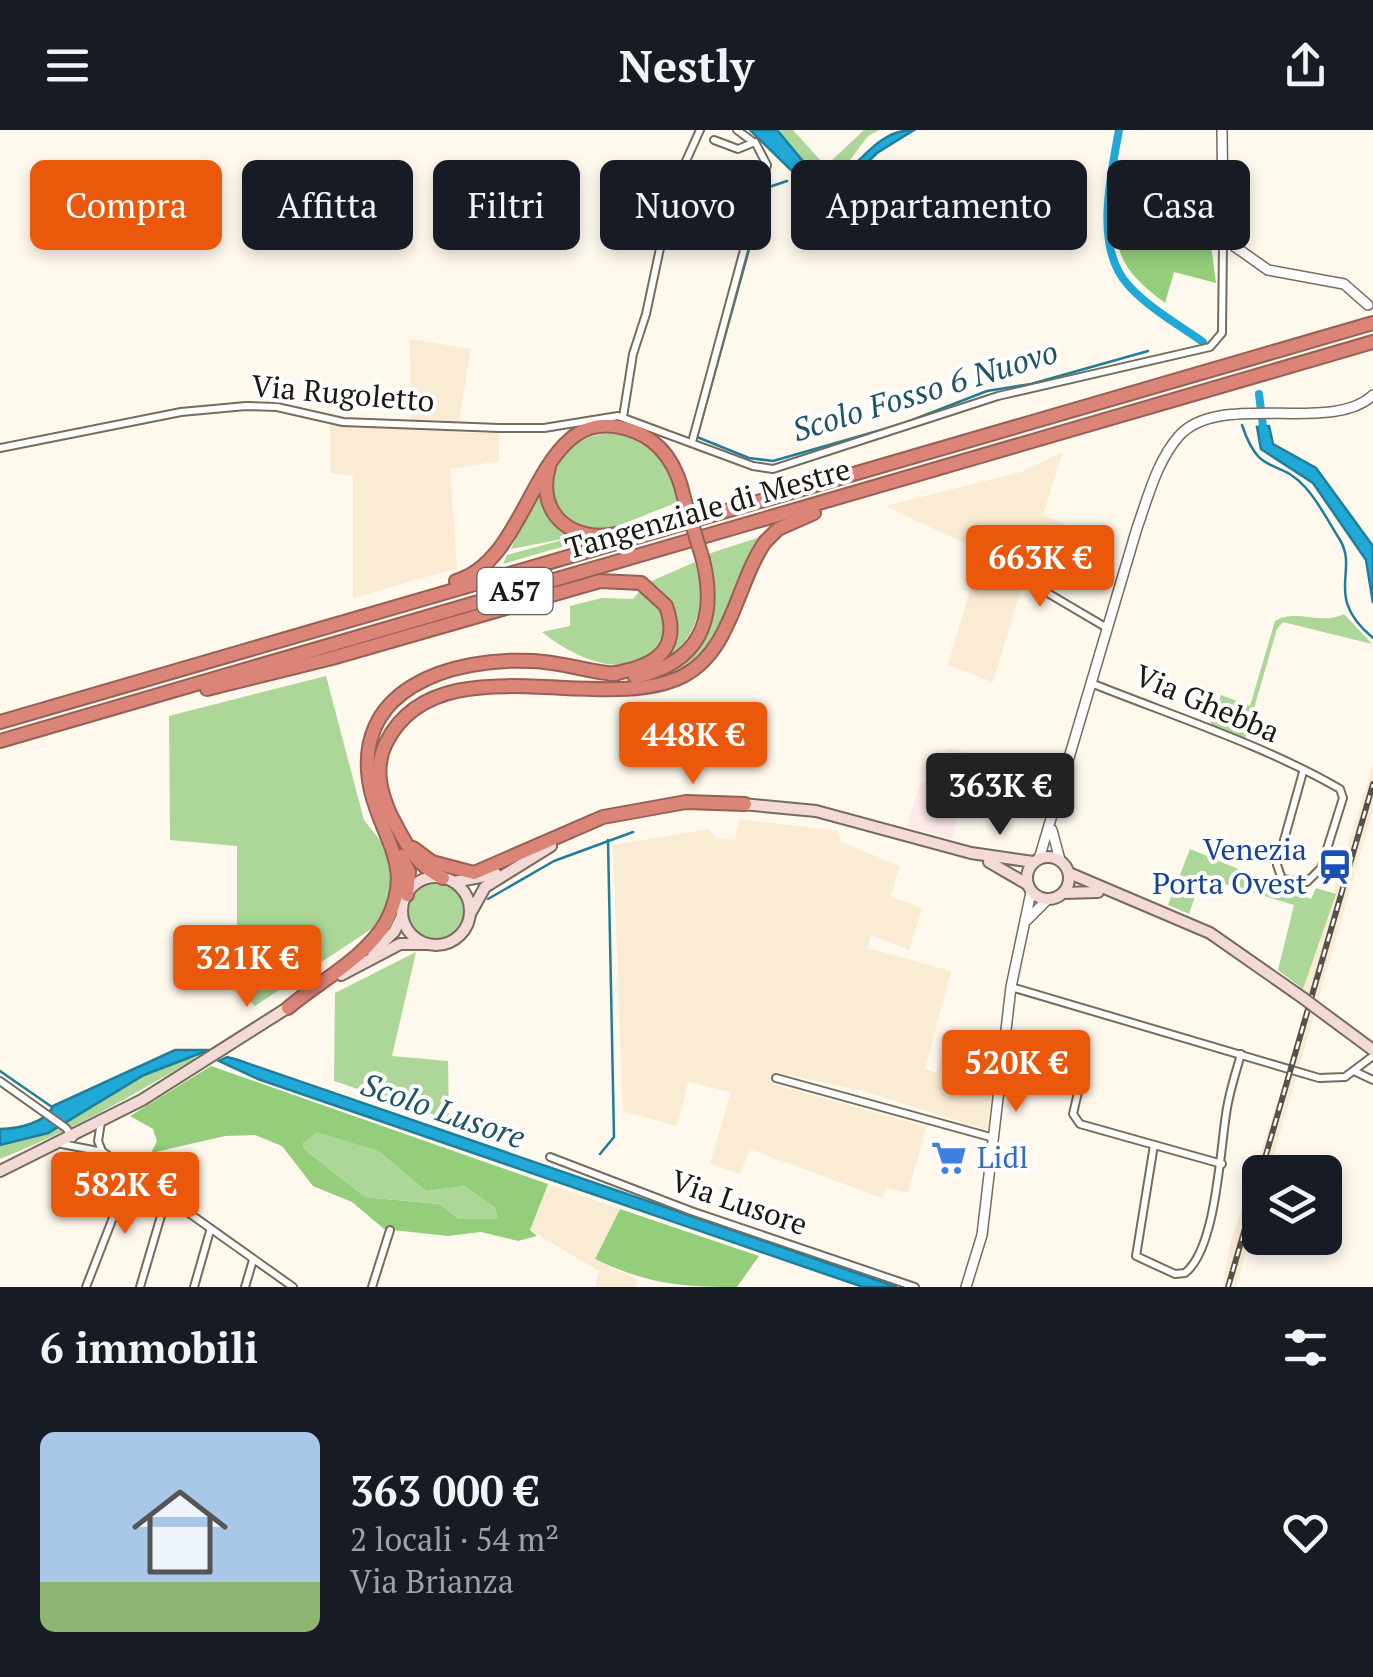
<!DOCTYPE html>
<html lang="it">
<head>
<meta charset="utf-8">
<style>
  :root { --surface:#171b24; --page:#242831; --text:#f1f3f6; --muted:#9ea1a6; --accent:#ea580c }
  body { margin:0; font-family:"PT Serif",serif; background:var(--page); color:var(--text); height:100vh; display:flex; flex-direction:column; font-size:38px; white-space:nowrap }
  * { box-sizing:border-box; margin:0 }
  p { font-size:32px; color:var(--muted) }
  .icon { flex:none; width:55px; height:55px; fill:none; stroke:currentColor; stroke-width:2; stroke-linecap:round; stroke-linejoin:round }
  .map { position:relative; height:1157px; overflow:hidden }
  .side { display:flex; flex-direction:column; background:var(--surface); flex:1 }
  .side>* { flex:none }
  .hud { position:absolute; left:30px; top:30px; width:1315px; height:90px; display:flex; gap:20px }
  .controls { position:absolute; left:1242px; top:1025px; display:grid; gap:20px }
  .controls a { display:grid; place-items:center; width:100px; height:100px; border-radius:15px; background:var(--surface); box-shadow:0 5px 15px #0003; font-size:50px }
  .price { position:absolute; translate:-50% -85px; padding:0 22px; border-radius:10px; background:var(--accent); color:#fff; font-size:32px; line-height:65px; filter:drop-shadow(0 2px 5px #0008) }
  .price::after { content:''; position:absolute; left:50%; top:60px; width:30px; height:22px; margin-left:-15px; background:inherit; clip-path:polygon(0 0,100% 0,50% 100%) }
  .price.selected { background:#222; color:#fff }
  ul { padding:0; list-style:none }
  li { display:flex; align-items:center; gap:30px; height:250px; padding:0 40px }
  li span { display:grid; place-items:center; flex:none; width:280px; height:200px; border-radius:15px; color:#555 }
  li>.icon { margin-inline-start:auto }
  span .icon { width:120px; height:120px; fill:#fffc; stroke-width:1 }
  li b { font-size:42px }
  h2 { display:flex; justify-content:space-between; align-items:center; height:120px; padding:0 40px; font-size:42px }
  .chip { padding:0 35px; border-radius:15px; background:var(--surface); box-shadow:0 5px 15px #0003; font-size:35px; line-height:90px }
  .chip.selected { background:var(--accent); color:#fff }
  header { display:flex; justify-content:space-between; align-items:center; height:130px; padding:0 40px; background:var(--surface); font-size:45px; font-weight:700 }
  .map>svg:first-child { display:block }
  .commercial { fill:#fee9eb }
  .built { fill:#faebd3 }
  .green { fill:#acd799 }
  .forest { fill:#95ce7b; fill-rule:evenodd }
  .water { fill:#20a9d7; stroke:#1f7e9c; stroke-width:2.5 }
  .lines { fill:none; stroke-linecap:round; stroke-linejoin:round }
  .stream { stroke:#1f7e9c; stroke-width:2.5 }
  .canal { stroke:#20a9d7; stroke-width:8 }
  .minor-casing { stroke:#756c5c; stroke-width:10 }
  .tertiary-casing { stroke:#756c5c; stroke-width:12 }
  .secondary-casing { stroke:#756c5c; stroke-width:14 }
  .motorway-casing { stroke:#985f54; stroke-width:16 }
  .minor { stroke:#fff; stroke-width:6 }
  .tertiary { stroke:#fff; stroke-width:9 }
  .secondary { stroke:#f4dad6; stroke-width:10 }
  .motorway { stroke:#db8578; stroke-width:12 }
  .rail-casing { stroke:#56524a; stroke-width:6 }
  .rail { stroke:#fff; stroke-width:2.5; stroke-dasharray:8; stroke-linecap:butt }
  .secondary-bridge-casing { stroke:#756c5c; stroke-width:14; stroke-linecap:butt }
  .motorway-bridge-casing { stroke:#985f54; stroke-width:16; stroke-linecap:butt }
  .secondary-bridge { stroke:#f4dad6; stroke-width:10 }
  .motorway-bridge { stroke:#db8578; stroke-width:12 }
  .labels { text-anchor:middle; stroke-width:8; stroke-linejoin:round; paint-order:stroke }
  .shield { fill:#fff; stroke:#605d59; stroke-width:2.5 }
  .shield-label { font-size:28px; font-weight:bold; fill:#1c1812 }
  .street-label { font-size:30px; fill:#1c1812; stroke:#fff }
  .transit-label { font-size:30px; fill:#164399; stroke:#fff; text-anchor:end }
  .shop-label { font-size:30px; fill:#366cbe; stroke:#fff; text-anchor:start }
  .water-label { font-size:32px; font-style:italic; fill:#225468; stroke:#fff }
</style>
</head>
<body>
<header><svg class="icon" aria-label="menu" viewBox="0 0 24 24"><path d="M4 6h16M4 12h16M4 18h16"/></svg>Nestly<svg class="icon" aria-label="share" viewBox="0 0 24 24"><path d="M12 15V3M7 8l5-5 5 5M5 13v7h14v-7"/></svg></header>
<div class="map">
<svg width="1373" height="1157" viewBox="0 0 1373 1157">
  <rect width="100%" height="100%" fill="#fef8ed"/>
  <path class="commercial" d="M 948,618 L 971,624 L 952,709 L 907,696 L 921,652 L 939,656 Z"/>
  <g class="built">
    <path d="M 410,209 L 471,219 L 457,303 L 499,303 L 499,331 L 450,339 L 457,438 L 353,468 L 353,346 L 331,343 L 330,293 L 411,298 Z"/>
    <path d="M 1063,322 L 1043,385 L 1065,394 L 1053,422 L 1029,412 L 1018,438 L 988,422 L 980,436 L 1023,453 L 993,552 L 948,535 L 977,436 L 977,419 L 885,376 L 1021,342 Z"/>
    <path d="M 1373,635 L 1373,679 L 1269,1042 L 1260,1042 L 1260,1073 L 1236,1157 L 1223,1157 L 1230,1114 L 1287,943 L 1304,879 L 1303,859 Z"/>
    <path d="M 740,689 L 838,701 L 841,712 L 900,736 L 890,767 L 922,778 L 909,820 L 871,805 L 867,818 L 951,841 L 925,939 L 936,942 L 943,917 L 996,930 L 987,1000 L 863,961 L 775,942 L 772,954 L 926,997 L 908,1063 L 886,1058 L 882,1068 L 750,1019 L 740,1044 L 710,1034 L 731,962 L 688,952 L 677,996 L 623,981 L 613,715 L 709,699 L 716,709 L 735,710 Z"/>
    <path d="M 548,1054 L 620,1079 L 595,1129 L 638,1150 L 636,1157 L 595,1157 L 599,1141 L 530,1100 Z"/>
  </g>
  <g class="green">
    <path d="M 778,0 L 793,0 L 821,31 L 831,31 L 864,0 L 879,0 L 868,6 L 841,42 L 826,45 L 794,24 Z"/>
    <path d="M 612,303 C 648,310 674,335 677,373 C 653,381 628,393 605,400 C 543,418 526,308 612,303 Z"/>
    <path d="M 539,354 L 544,372 L 582,411 L 503,434 L 507,425 L 573,407 L 511,419 Z"/>
    <path d="M 763,406 C 739,448 719,533 668,544 C 722,510 713,478 708,424 Z"/>
    <path d="M 695,432 C 707,475 698,506 663,532 L 666,468 L 649,452 Z"/>
    <path d="M 644,456 C 673,484 671,534 622,535 C 594,536 563,519 542,502 L 570,496 L 570,476 L 602,468 L 633,469 Z"/>
    <path d="M 1344,484 L 1372,514 L 1283,492 L 1277,499 L 1245,609 L 1210,594 L 1221,565 L 1250,576 L 1275,491 C 1296,478 1321,496 1344,484 Z"/>
    <path d="M 326,546 L 364,690 L 391,724 L 392,759 L 376,796 L 255,876 L 237,861 L 237,716 L 170,710 L 169,586 Z"/>
    <path d="M 1190,719 L 1311,769 L 1316,758 L 1336,764 L 1303,859 L 1278,840 L 1294,775 L 1202,747 L 1189,784 L 1168,775 Z"/>
    <circle cx="436" cy="782" r="28"/>
    <path d="M 416,822 L 392,926 L 448,931 L 449,990 L 334,951 L 335,863 Z"/>
    <path d="M 195,928 C 131,967 70,1001 0,1029 L 0,1015 C 72,1006 122,933 195,928 Z"/>
    <path d="M 317,1001 L 378,1021 L 426,1061 L 465,1056 L 495,1078 L 498,1089 L 459,1089 L 439,1074 L 365,1067 L 304,1019 L 303,1013 Z"/>
  </g>
  <g class="forest">
    <path d="M 1111,59 L 1155,92 L 1205,69 L 1216,153 L 1174,142 L 1165,173 C 1113,134 1118,121 1111,59 Z"/>
    <path d="M 211,936 L 548,1054 L 530,1100 L 537,1106 L 518,1111 L 481,1102 L 448,1106 L 384,1099 L 352,1072 L 313,1056 L 282,1016 L 255,1005 L 225,1006 L 151,1023 L 157,1011 L 153,999 L 130,986 ZM 317,1002 L 378,1021 L 426,1061 L 465,1056 L 495,1078 L 498,1089 L 459,1089 L 439,1074 L 365,1067 L 304,1019 L 303,1013 Z"/>
    <path d="M 620,1079 L 759,1126 L 737,1157 C 679,1157 648,1154 595,1129 Z"/>
  </g>
  <g class="water">
    <path d="M 750,0 L 777,0 L 807,36 L 829,49 C 857,47 870,0 914,0 L 877,23 L 842,58 L 827,60 L 795,44 Z"/>
    <path d="M 1269,296 L 1273,314 L 1316,338 L 1373,416 L 1373,473 L 1366,430 L 1313,353 L 1261,319 L 1257,297 Z"/>
    <path d="M 175,920 L 209,920 L 144,945 L 48,1003 L 0,1015 L 0,999 C 19,999 47,992 53,976 Z"/>
    <path d="M 227,927 L 238,930 L 897,1157 L 863,1157 L 258,949 L 219,931 Z"/>
  </g>
  <g class="lines">
    <g class="stream">
      <path d="M 787,51 L 766,58 L 697,307 L 749,328 L 773,331 L 902,294 L 987,261 L 1031,254 L 1148,221"/>
      <path d="M 1242,295 C 1260,349 1277,326 1305,357 C 1319,372 1329,393 1340,410 C 1359,442 1323,466 1373,508"/>
      <path d="M 488,769 L 554,731 L 633,702"/>
      <path d="M 0,941 L 52,977"/>
      <path d="M 600,1024 L 614,1007 L 608,710"/>
    </g>
    <g class="canal">
      <path d="M 1119,0 C 1111,45 1093,118 1129,156 C 1149,178 1179,195 1203,212"/>
      <path d="M 1259,264 L 1264,304"/>
    </g>
    <defs>
      <g id="minor">
        <path d="M 737,0 L 752,11"/>
        <path d="M 623,287 L 633,224 L 646,184 L 672,62 L 700,0"/>
        <path d="M 692,312 L 767,35 L 755,12 L 738,19 L 714,10"/>
        <path d="M 0,318 L 181,282 L 246,276 L 277,277 L 343,292 L 499,298 L 544,298 L 618,286 L 753,336 L 773,339 L 998,266 L 1210,217 L 1222,203 L 1223,114 L 1228,107"/>
        <path d="M 986,433 L 1029,452 L 1107,498"/>
        <path d="M 1091,553 C 1173,586 1264,615 1340,659 L 1343,668 L 1321,738 L 1307,752 L 1282,749 L 1277,735 L 1303,642"/>
        <path d="M 1011,857 L 1319,948 L 1345,947 L 1373,926"/>
        <path d="M 1356,942 L 1373,950"/>
        <path d="M 776,948 L 994,1008"/>
        <path d="M 1081,949 L 1073,984 L 1080,994 L 1222,1034"/>
        <path d="M 0,951 L 66,998 L 73,1008"/>
        <path d="M 101,992 L 98,1011 L 102,1021"/>
        <path d="M 62,1014 L 103,1022 L 293,1157"/>
        <path d="M 1154,1015 L 1136,1126 L 1175,1144 L 1185,1143 C 1217,1118 1220,1017 1227,978 C 1230,960 1236,942 1241,924"/>
        <path d="M 550,1027 L 691,1081 L 915,1157"/>
        <path d="M 86,1157 L 130,1044"/>
        <path d="M 140,1157 L 166,1069"/>
        <path d="M 194,1157 L 210,1101"/>
        <path d="M 245,1157 L 253,1130"/>
        <path d="M 372,1157 L 390,1100"/>
      </g>
      <g id="tertiary">
        <path d="M 1222,0 L 1223,85 L 1234,116 L 1268,140 L 1344,154 L 1368,175"/>
        <path d="M 1052,700 L 1060,730"/>
        <path d="M 1039,729 L 1137,398 C 1148,367 1157,331 1179,306 C 1220,260 1332,305 1373,265"/>
        <path d="M 1027,790 L 1048,769"/>
        <path d="M 966,1157 L 982,1105 L 1011,857 L 1031,762"/>
      </g>
      <g id="secondary">
        <path d="M 742,674 L 816,681 L 971,723 L 1033,732"/>
        <circle cx="1048" cy="748" r="21"/>
        <path d="M 989,732 L 1027,754"/>
        <path d="M 1069,743 L 1210,803 L 1303,868"/>
        <circle cx="436" cy="781" r="34"/>
        <path d="M 454,752 L 496,744"/>
        <path d="M 1063,763 L 1098,762"/>
        <path d="M 470,784 L 485,757 L 551,716"/>
        <path d="M 373,822 L 394,802 L 402,786"/>
        <path d="M 341,845 L 400,814 L 426,814"/>
        <path d="M 1315,877 L 1373,920"/>
        <path d="M 0,1041 L 142,970 L 292,875"/>
      </g>
      <g id="motorway">
        <path d="M 549,337 C 535,386 575,415 621,403"/>
        <path d="M 456,451 C 537,428 534,261 636,302 C 665,314 678,339 684,368"/>
        <path d="M 635,547 C 698,533 718,492 703,430"/>
        <path d="M 207,559 L 332,528 L 600,451 L 641,453 L 666,476 C 683,524 649,538 610,544"/>
        <path d="M 0,592 L 1373,193"/>
        <path d="M 0,611 L 1373,212"/>
        <path d="M 413,718 L 432,732 L 474,743 L 603,687 L 686,672 L 745,674"/>
        <path d="M 401,726 L 409,742 L 407,765"/>
        <path d="M 443,748 C 413,734 406,713 391,686 C 380,662 374,637 386,613 C 437,510 602,587 683,546 C 732,521 736,454 765,412 L 778,399 L 814,383"/>
        <path d="M 288,878 C 318,852 366,828 386,792 C 415,737 383,711 371,661 C 348,558 452,527 533,531 C 561,532 588,542 616,544"/>
      </g>
    </defs>
    <use href="#minor" class="minor-casing"/>
    <use href="#tertiary" class="tertiary-casing"/>
    <use href="#secondary" class="secondary-casing"/>
    <use href="#motorway" class="motorway-casing"/>
    <use href="#minor" class="minor"/>
    <use href="#tertiary" class="tertiary"/>
    <use href="#secondary" class="secondary"/>
    <use href="#motorway" class="motorway"/>
    <defs>
      <g id="rail">
        <path d="M 1261,1042 L 1373,654"/>
        <path d="M 1228,1157 L 1260,1047"/>
      </g>
    </defs>
    <use href="#rail" class="rail-casing"/>
    <use href="#rail" class="rail"/>
    <defs>
      <path id="secondary-bridge" d="M 1303,868 L 1315,877"/>
      <path id="motorway-bridge" d="M 684,368 L 703,430"/>
    </defs>
    <use href="#secondary-bridge" class="secondary-bridge-casing"/>
    <use href="#motorway-bridge" class="motorway-bridge-casing"/>
    <use href="#secondary-bridge" class="secondary-bridge"/>
    <use href="#motorway-bridge" class="motorway-bridge"/>
  </g>
  <defs>
    <symbol id="station-bare" viewBox="-9 -9 18 18"><path d="M-3-6H3Q5-6 5-4V2Q5 4 3 4L4.5 6H3L1.5 4h-3L-3 6H-4.5L-3 4Q-5 4-5 2V-4Q-5-6-3-6ZM-3.5-4v3h7v-3ZM-3.5 1v1.5H-2V1ZM2 1v1.5H3.5V1Z" fill="#1a4fb4" stroke="#fff" stroke-width="2.5" paint-order="stroke"/></symbol>
    <symbol id="supermarket-bare" viewBox="-9 -9 18 18"><path d="M-6-5.5h2.5l.6 2H6L4.5 2H-2.5L-4.4-4H-6ZM-1.5 3.2a1.3 1.3 0 1 0 .1 0ZM3 3.2a1.3 1.3 0 1 0 .1 0Z" fill="#3f7fe0" stroke="#fff" stroke-width="2.5" paint-order="stroke"/></symbol>
  </defs>
  <g fill-rule="evenodd">
    <use href="#station-bare" x="1310" y="712" width="50" height="50"/>
    <use href="#supermarket-bare" x="924" y="1003" width="50" height="50"/>
  </g>
  <g class="labels">
    <rect class="shield" x="477.5" y="438" width="75" height="46" rx="8"/>
    <g class="shield-label">
      <text x="515" y="471">A57</text>
    </g>
    <g class="street-label">
      <text transform="translate(343 264) rotate(5)" y="10">Via Rugoletto</text>
      <text transform="translate(708 379) rotate(-16)" y="10">Tangenziale di Mestre</text>
      <text transform="translate(1207 574) rotate(23)" y="10">Via Ghebba</text>
      <text transform="translate(739 1073) rotate(19)" y="10">Via Lusore</text>
    </g>
    <g class="transit-label">
      <text x="1307" y="730">Venezia<tspan x="1307" dy="34">Porta Ovest</tspan></text>
    </g>
    <g class="shop-label">
      <text x="977" y="1038">Lidl</text>
    </g>
    <g class="water-label">
      <text transform="translate(925 261) rotate(-17)" y="11">Scolo Fosso 6 Nuovo</text>
      <text transform="translate(443 981) rotate(19)" y="11">Scolo Lusore</text>
    </g>
  </g>
</svg>
<div class="controls">
<a><svg class="icon" aria-label="layers" viewBox="0 0 24 24"><path d="M12 4l9 5-9 5-9-5zM3 14l9 5 9-5"/></svg></a>
</div>
<b class="price" style="left:1040px;top:480px">663K €</b>
<b class="price" style="left:693px;top:657px">448K €</b>
<b class="price selected" style="left:1000px;top:708px">363K €</b>
<b class="price" style="left:247px;top:880px">321K €</b>
<b class="price" style="left:1016px;top:985px">520K €</b>
<b class="price" style="left:125px;top:1107px">582K €</b>
<div class="hud">
<a class="chip selected">Compra</a>
<a class="chip">Affitta</a>
<a class="chip">Filtri</a>
<a class="chip">Nuovo</a>
<a class="chip">Appartamento</a>
<a class="chip">Casa</a>
</div>
</div>
<section class="side">
<h2>6 immobili<svg class="icon" aria-label="filters" viewBox="0 0 24 24"><path d="M4 7h16M4 17h16"/><circle cx="9" cy="7" r="2"/><circle cx="15" cy="17" r="2"/></svg></h2>
<ul>
<li><span style="background:linear-gradient(#a9c7e8 75%,#8fb573 0)"><svg class="icon" aria-label="home" viewBox="0 0 24 24"><path d="M3 11l9-7 9 7M6 9v11h12V9"/></svg></span><div><b>363 000 €</b><p>2 locali · 54 m²</p><p>Via Brianza</p></div><svg class="icon" aria-label="heart" viewBox="0 0 24 24"><path d="M12 20l-8-8c-3-5 5-10 8-4 3-6 11-1 8 4z"/></svg></li>
</ul>
</section>
</body>
</html>
